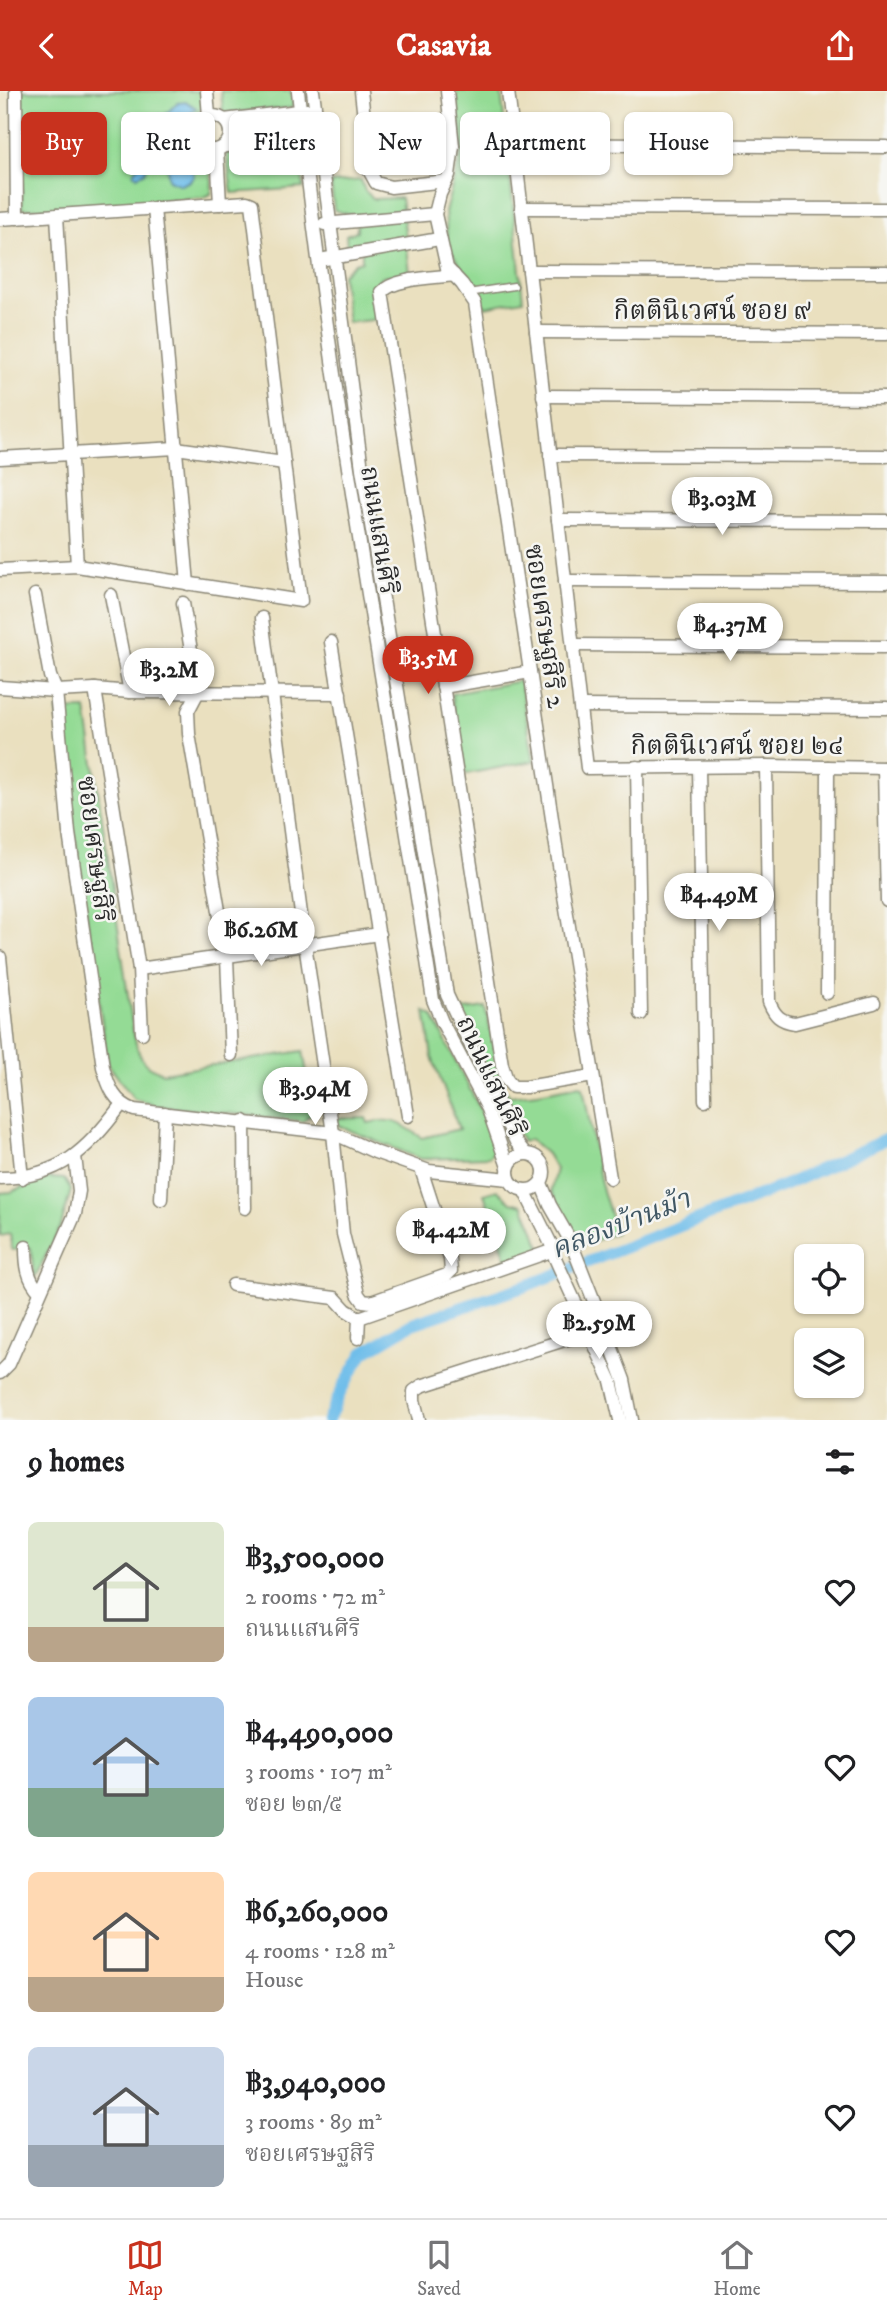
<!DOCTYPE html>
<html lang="en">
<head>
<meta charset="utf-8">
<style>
  :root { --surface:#fff; --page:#f6f6f6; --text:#202124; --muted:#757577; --line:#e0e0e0; --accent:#c8321e }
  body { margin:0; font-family:"IM FELL DW Pica","Noto Serif Thai",serif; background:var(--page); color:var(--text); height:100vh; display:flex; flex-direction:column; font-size:26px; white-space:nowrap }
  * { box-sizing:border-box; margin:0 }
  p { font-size:23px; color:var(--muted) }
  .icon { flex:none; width:38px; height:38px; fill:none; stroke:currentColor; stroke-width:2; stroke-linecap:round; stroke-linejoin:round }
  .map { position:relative; height:1329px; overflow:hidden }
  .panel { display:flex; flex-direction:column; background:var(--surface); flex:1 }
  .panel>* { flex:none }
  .guide { position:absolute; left:21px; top:21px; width:845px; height:63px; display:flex; gap:14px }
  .controls { position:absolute; left:794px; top:1153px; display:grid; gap:14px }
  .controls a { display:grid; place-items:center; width:70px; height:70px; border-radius:10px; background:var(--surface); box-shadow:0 2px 5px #0004; font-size:35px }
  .price { position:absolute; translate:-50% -60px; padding:0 16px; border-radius:24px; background:#fff; color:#222; font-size:23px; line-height:46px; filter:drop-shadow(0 2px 4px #0008) }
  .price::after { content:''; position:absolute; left:50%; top:42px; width:21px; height:16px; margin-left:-10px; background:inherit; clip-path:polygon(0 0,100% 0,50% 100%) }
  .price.current { background:var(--accent); color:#fff }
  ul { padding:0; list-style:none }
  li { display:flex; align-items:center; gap:21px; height:175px; padding:0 28px }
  li span { display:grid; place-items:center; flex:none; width:196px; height:140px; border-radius:10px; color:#555 }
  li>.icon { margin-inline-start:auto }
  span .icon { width:84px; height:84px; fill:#fffc; stroke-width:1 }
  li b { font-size:30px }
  h2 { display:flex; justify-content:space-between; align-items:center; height:84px; padding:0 28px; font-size:30px }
  .chip { padding:0 24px; border-radius:10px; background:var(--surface); box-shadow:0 2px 5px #0004; font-size:24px; line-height:63px }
  .chip.current { background:var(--accent); color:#fff }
  header { display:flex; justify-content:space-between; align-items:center; height:91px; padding:0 28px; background:var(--accent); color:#fff; font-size:32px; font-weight:700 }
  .dock { display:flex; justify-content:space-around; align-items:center; height:98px; border-top:2px solid var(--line); background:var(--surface); font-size:19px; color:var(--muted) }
  .dock a { display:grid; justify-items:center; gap:4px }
  .dock .current { color:var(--accent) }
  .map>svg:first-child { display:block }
  .green { fill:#94db95; stroke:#608360; stroke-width:2 }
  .water { fill:#70beea; stroke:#4e748a; stroke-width:2 }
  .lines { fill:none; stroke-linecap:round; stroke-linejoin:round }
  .canal { stroke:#70beea; stroke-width:12 }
  .service-casing { stroke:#8a8675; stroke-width:9 }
  .minor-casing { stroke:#8a8675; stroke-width:15 }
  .service { stroke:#fff; stroke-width:6 }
  .minor { stroke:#fff; stroke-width:12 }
  .labels { text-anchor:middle; stroke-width:5; stroke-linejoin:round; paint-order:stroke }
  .street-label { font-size:26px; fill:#2b2b2b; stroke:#f6f6f2 }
  .water-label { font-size:28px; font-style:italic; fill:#405764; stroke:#f6f6f2 }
</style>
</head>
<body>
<header><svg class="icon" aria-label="back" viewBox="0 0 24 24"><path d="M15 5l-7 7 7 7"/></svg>Casavia<svg class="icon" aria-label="share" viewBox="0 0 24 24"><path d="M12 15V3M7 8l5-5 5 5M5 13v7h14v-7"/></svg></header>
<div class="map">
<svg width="887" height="1329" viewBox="0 0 887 1329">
  <rect width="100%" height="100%" fill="#f6f6f2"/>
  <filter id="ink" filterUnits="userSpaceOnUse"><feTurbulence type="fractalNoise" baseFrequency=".0143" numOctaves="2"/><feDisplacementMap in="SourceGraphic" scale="14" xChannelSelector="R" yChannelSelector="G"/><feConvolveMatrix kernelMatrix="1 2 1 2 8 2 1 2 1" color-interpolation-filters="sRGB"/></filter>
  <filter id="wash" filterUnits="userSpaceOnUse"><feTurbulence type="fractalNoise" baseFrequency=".00686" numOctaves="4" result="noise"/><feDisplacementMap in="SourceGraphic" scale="28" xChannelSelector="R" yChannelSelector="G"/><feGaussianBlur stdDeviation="1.57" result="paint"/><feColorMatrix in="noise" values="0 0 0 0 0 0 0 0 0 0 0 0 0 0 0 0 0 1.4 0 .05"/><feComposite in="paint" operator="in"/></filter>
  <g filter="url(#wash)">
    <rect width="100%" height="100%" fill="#eae0bf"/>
    <g class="green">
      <path d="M 21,0 L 201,0 L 203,14 L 188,39 C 193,66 217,71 211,103 L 204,106 L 72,117 L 22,118 Z"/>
      <path d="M 221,0 L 291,0 L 293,15 L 291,17 L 223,22 Z"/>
      <path d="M 456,0 L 501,0 L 523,209 L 485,216 L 470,189 L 448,156 L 445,121 L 462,59 Z"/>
      <path d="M 298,52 L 304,97 L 232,102 L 226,62 Z"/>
      <path d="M 361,89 L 365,100 L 374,108 L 401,107 L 410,182 L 383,185 L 379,188 L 379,228 L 348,232 L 342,184 L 355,172 L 362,170 L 362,154 L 347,156 L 346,144 L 357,140 L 357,126 L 334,119 L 331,92 Z"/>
      <path d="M 520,590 L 534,670 L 466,683 L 451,603 Z"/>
      <path d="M 86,618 L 133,939 C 138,963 139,973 163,982 L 303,960 L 312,1011 L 312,1022 L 303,1030 L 158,1015 L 134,1008 L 108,973 L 57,619 Z"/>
      <path d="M 485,916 L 504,997 L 510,1005 L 538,1002 L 580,994 L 583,996 L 601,1093 L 616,1142 L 583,1154 L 568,1136 L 551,1099 L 556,1078 L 547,1063 L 530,1048 L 523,1051 L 460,920 Z"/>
      <path d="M 425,920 L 433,925 L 493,1044 L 495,1058 L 489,1066 L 421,1068 L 339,1035 L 337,1027 L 366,1027 L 368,1032 C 394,1026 401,1032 422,1047 L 459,1038 L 432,966 Z"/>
      <path d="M 46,1087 L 64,1088 L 71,1099 L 61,1135 L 34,1188 L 31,1157 L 12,1159 L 10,1143 L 0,1145 L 0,1102 L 11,1101 Z"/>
      <path d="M 497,1099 L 511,1111 L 523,1114 L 542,1158 L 507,1170 L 484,1103 Z"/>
    </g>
    <path class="water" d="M 187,11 L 196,17 C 185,28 180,37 183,54 L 177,62 L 191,75 L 194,85 L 190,90 L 181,94 L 169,89 L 166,70 L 160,66 L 151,68 L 144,82 L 137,85 L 133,83 L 152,52 C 147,42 138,39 136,26 L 143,24 L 165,24 L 177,12 Z"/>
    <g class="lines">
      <path class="canal" d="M 328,1329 L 343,1296 L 363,1262 L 412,1233 L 526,1195 L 783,1095 L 887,1048"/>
    </g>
  </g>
  <g filter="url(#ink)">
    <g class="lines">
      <defs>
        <path id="service" d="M 468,202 L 514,195"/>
        <g id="minor">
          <path d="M 16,0 L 17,127"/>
          <path d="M 207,0 L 209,25"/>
          <path d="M 298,0 C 330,305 387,606 433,909 L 442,931 L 488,1018 L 508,1076"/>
          <path d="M 313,0 L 362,378 L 447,904 L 516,1051 L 525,1062"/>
          <path d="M 361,0 L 370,81 L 376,92 L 391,96 L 446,90"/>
          <path d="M 447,0 L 453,55 L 449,84 L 440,103 L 435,123 L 447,177 L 462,193 L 475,212 L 558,768 L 610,1087"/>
          <path d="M 508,0 L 587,677 L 766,675 L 887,677"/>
          <circle cx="213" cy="42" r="17"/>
          <path d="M 224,29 L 307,19"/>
          <path d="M 514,53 L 887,56"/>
          <path d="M 225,55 L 261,53 L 307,42"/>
          <path d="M 217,59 L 220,113"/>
          <path d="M 154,117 L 188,493"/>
          <path d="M 521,117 L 887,118"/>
          <path d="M 57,124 L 77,475"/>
          <path d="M 0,128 L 247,111 L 252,113 L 301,510 L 77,475 L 0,479"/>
          <path d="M 324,133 L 435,123"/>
          <path d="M 325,168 L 439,148"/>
          <path d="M 529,180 L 887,181"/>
          <path d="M 454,184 C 434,187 394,187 382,201 L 502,974 L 507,989 L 513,996 L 526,996 L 593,985"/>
          <path d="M 536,241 L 887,243"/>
          <path d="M 543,305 L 887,307"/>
          <path d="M 550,364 L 887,365"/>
          <path d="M 0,367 L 176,357 L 284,372"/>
          <path d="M 558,429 L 887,430"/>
          <path d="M 565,490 L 887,491"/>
          <path d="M 35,504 L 50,585 L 56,600 L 69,742 L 103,976 C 109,997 114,1011 134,1019 L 333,1042 L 375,1061 L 429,1080 L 509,1088"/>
          <path d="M 111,504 L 130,601"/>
          <path d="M 183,512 L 198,601 L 188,620 L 189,643 L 227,867 L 231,964"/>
          <path d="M 262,527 L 305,853 L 333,1042 L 343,1143 L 358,1203 L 363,1210 L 371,1211 L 447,1184 L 451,1180 L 450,1168 L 421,1078"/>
          <path d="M 331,551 L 408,1025"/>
          <path d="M 573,554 L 887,556"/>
          <path d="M 0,596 L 56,600 L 95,598 L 130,601 L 340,602"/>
          <path d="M 443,596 L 530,581"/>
          <path d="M 95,598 L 139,878 L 142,942"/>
          <path d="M 580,615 L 887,617"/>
          <path d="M 766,675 L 769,911 C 775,925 780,930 795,932 L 874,912"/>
          <path d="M 637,676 L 641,923"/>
          <path d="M 699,676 L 705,1009"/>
          <path d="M 884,677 L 887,810"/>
          <path d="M 0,866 L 22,1087"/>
          <path d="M 139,878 L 379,843"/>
          <path d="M 827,902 L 828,676"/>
          <path d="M 244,1030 L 245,1117"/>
          <circle cx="526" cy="1081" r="18"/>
          <path d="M 0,1087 C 59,1087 88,1059 121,1014"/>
          <path d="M 541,1092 L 550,1114 L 570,1149 L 592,1205 L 624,1289 L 632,1329"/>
          <path d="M 524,1099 L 554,1159 L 555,1167 L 611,1290 L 620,1329"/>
          <path d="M 161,1108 L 165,1022"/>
          <path d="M 26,1156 C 26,1173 27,1188 40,1201"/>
          <path d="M 233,1194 L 335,1207 L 346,1219 L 359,1227 L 554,1159"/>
          <path d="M 358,1247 L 359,1227"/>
          <path d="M 0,1282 L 9,1273 L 75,1123 L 79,1100 L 75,1065"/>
          <path d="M 419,1329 L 414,1309 L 414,1300 L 421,1295 L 589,1241"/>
        </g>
      </defs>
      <use href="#service" class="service-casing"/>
      <use href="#minor" class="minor-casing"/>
      <use href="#service" class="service"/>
      <use href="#minor" class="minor"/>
    </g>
  </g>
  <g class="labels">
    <g class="street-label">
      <text x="712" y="228">กิตตินิเวศน์ ซอย ๙</text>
      <text transform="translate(380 439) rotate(81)" y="9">ถนนแสนศิริ</text>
      <text transform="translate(546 535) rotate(82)" y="9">ซอยเศรษฐสิริ 2</text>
      <text x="737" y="663">กิตตินิเวศน์ ซอย ๒๔</text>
      <text transform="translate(96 758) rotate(83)" y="9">ซอยเศรษฐสิริ</text>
      <text transform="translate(492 985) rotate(65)" y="9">ถนนแสนศิริ</text>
    </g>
    <g class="water-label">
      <text transform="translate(620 1132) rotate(-21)" y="10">คลองบ้านม้า</text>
    </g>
  </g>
</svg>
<div class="controls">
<a><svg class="icon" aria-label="locate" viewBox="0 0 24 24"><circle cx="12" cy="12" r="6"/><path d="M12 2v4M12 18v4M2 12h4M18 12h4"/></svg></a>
<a><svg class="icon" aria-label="layers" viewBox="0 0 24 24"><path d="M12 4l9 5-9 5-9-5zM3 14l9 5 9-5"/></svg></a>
</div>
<b class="price" style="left:722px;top:446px">฿3.03M</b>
<b class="price" style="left:730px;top:572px">฿4.37M</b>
<b class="price current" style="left:428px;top:605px">฿3.5M</b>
<b class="price" style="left:169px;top:617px">฿3.2M</b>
<b class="price" style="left:719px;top:842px">฿4.49M</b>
<b class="price" style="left:261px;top:877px">฿6.26M</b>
<b class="price" style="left:315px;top:1036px">฿3.94M</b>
<b class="price" style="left:451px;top:1177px">฿4.42M</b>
<b class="price" style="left:599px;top:1270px">฿2.59M</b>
<div class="guide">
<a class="chip current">Buy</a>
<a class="chip">Rent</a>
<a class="chip">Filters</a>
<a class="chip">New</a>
<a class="chip">Apartment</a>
<a class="chip">House</a>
</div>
</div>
<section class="panel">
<h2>9 homes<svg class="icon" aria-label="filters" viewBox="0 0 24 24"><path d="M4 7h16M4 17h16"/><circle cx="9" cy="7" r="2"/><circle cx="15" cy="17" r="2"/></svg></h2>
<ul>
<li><span style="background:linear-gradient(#dfe7d0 75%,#b9a48a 0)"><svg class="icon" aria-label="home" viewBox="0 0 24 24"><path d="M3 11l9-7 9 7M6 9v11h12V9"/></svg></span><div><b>฿3,500,000</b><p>2 rooms · 72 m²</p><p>ถนนแสนศิริ</p></div><svg class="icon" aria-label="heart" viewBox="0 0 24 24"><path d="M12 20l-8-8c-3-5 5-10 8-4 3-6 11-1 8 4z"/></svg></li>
<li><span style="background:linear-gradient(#a9c7e8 65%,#7fa58c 0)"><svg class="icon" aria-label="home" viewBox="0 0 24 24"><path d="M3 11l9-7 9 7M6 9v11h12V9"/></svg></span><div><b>฿4,490,000</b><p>3 rooms · 107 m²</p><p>ซอย ๒๓/๕</p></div><svg class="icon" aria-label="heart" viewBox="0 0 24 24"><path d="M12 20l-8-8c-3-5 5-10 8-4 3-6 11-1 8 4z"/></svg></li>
<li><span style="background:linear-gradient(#ffd9b3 75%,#b9a48a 0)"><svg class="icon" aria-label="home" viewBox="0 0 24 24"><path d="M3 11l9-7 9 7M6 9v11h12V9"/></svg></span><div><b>฿6,260,000</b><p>4 rooms · 128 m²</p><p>House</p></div><svg class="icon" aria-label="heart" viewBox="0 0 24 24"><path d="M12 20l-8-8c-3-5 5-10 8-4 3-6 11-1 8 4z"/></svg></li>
<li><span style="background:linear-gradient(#c9d6e8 70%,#9aa5b1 0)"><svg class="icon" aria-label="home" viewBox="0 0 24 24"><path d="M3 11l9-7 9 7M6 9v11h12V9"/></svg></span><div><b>฿3,940,000</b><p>3 rooms · 89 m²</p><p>ซอยเศรษฐสิริ</p></div><svg class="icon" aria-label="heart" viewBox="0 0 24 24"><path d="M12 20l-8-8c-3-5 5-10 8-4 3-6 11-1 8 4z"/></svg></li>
</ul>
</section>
<nav class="dock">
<a class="current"><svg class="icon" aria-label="map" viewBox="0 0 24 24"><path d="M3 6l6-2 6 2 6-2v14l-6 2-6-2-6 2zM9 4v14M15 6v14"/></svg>Map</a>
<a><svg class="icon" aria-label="saved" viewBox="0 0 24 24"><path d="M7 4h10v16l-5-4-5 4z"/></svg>Saved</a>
<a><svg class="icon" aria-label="home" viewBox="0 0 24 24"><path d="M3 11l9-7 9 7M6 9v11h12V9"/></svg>Home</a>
</nav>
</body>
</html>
